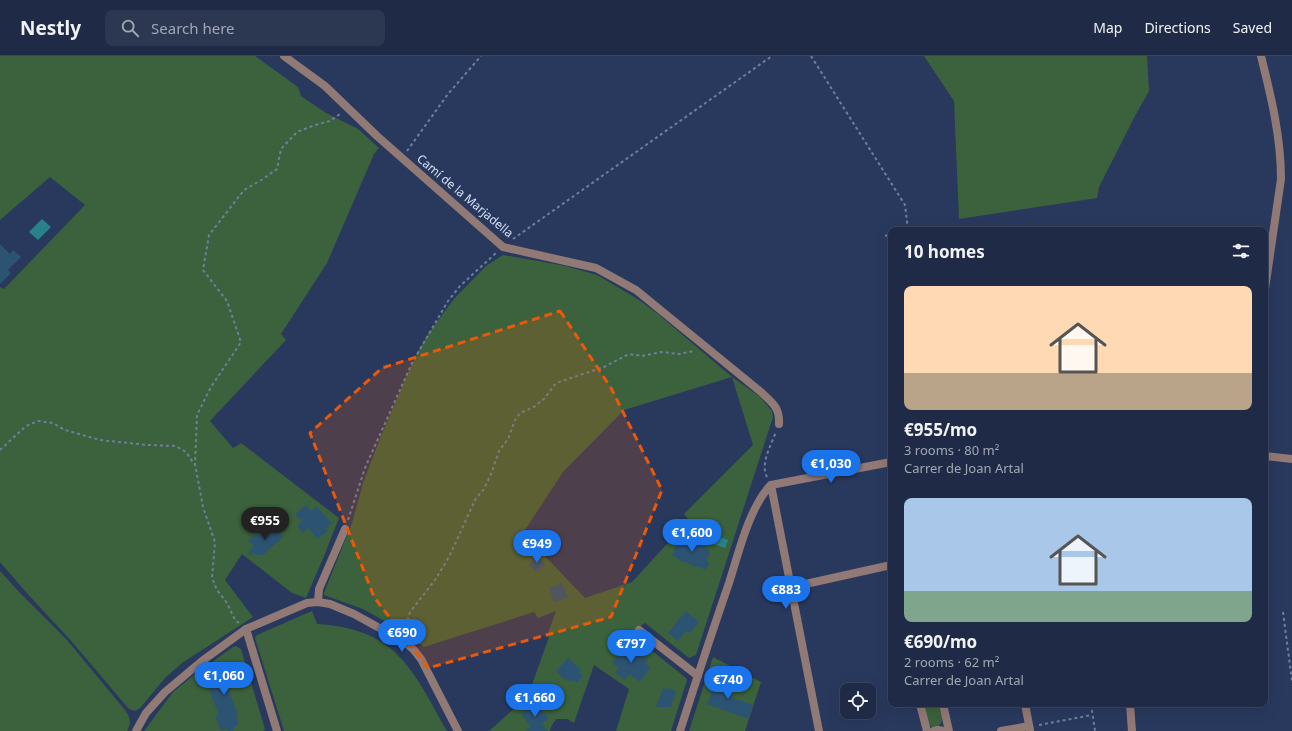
<!DOCTYPE html>
<html lang="en">
<head>
<meta charset="utf-8">
<style>
  :root { --surface:#1f2b46; --page:#2c3751; --text:#f1f3f6; --muted:#a1a7b3; --line:#3c475f; --accent:#1a73e8 }
  body { margin:0; font-family:"Noto Sans",sans-serif; background:var(--page); color:var(--text); height:100vh; display:flex; flex-direction:column; font-size:15px; white-space:nowrap }
  * { box-sizing:border-box; margin:0 }
  p { font-size:13px; color:var(--muted) }
  .icon { flex:none; width:22px; height:22px; fill:none; stroke:currentColor; stroke-width:2; stroke-linecap:round; stroke-linejoin:round }
  .map { position:relative; flex:1; overflow:hidden }
  .side { position:absolute; left:888px; top:171px; width:380px; height:480px; display:flex; flex-direction:column; background:var(--surface); border-radius:8px; box-shadow:0 4px 16px #0002,0 0 0 1px var(--line) }
  .side>* { flex:none }
  .fabs { position:absolute; left:840px; top:627px; display:grid; gap:8px }
  .fabs a { display:grid; place-items:center; width:36px; height:36px; border-radius:8px; background:var(--surface); box-shadow:0 4px 16px #0002,0 0 0 1px var(--line); font-size:20px }
  .price { position:absolute; translate:-50% -34px; padding:0 9px; border-radius:14px; background:var(--accent); color:#fff; font-size:13px; line-height:26px; filter:drop-shadow(0 1px 2px #0008) }
  .price::after { content:''; position:absolute; left:50%; top:24px; width:12px; height:9px; margin-left:-6px; background:inherit; clip-path:polygon(0 0,100% 0,50% 100%) }
  .price.on { background:#222; color:#fff }
  ul { padding:0; list-style:none }
  li { display:grid; align-content:center; gap:8px; height:212px; padding:0 16px }
  li span { display:grid; place-items:center; height:124px; border-radius:8px; color:#555 }
  li>.icon { margin-inline-start:auto }
  span .icon { width:72px; height:72px; fill:#fffc; stroke-width:1 }
  li b { font-size:17px }
  h2 { display:flex; justify-content:space-between; align-items:center; height:48px; padding:0 16px; font-size:17px }
  header { display:flex; align-items:center; gap:24px; box-sizing:border-box; height:56px; padding:0 20px; background:var(--surface); border-bottom:1px solid var(--line) }
  header strong { font-size:19px }
  nav { display:flex; gap:22px; margin-inline-start:auto; font-size:14px }
  .search { width:280px; height:36px; background:var(--page); display:flex; align-items:center; gap:10px; box-sizing:border-box; padding:0 14px; border-radius:8px; color:var(--muted); font-size:15px }
  .map>svg:first-child { display:block }
  .green { fill:#3b623c; fill-rule:evenodd }
  .water { fill:#28828b }
  .building { fill:#2d5373 }
  .lines { fill:none; stroke-linecap:round; stroke-linejoin:round }
  .path { stroke:#707e9d; stroke-width:2; stroke-dasharray:3 3; stroke-linecap:butt }
  .street { stroke:#917976; stroke-width:8 }
  .marked { fill:#e8590c; fill-opacity:0.2; stroke:#e8590c; stroke-width:3; stroke-dasharray:8 5; stroke-linejoin:round }
  .labels { text-anchor:middle; stroke-width:3; stroke-linejoin:round; paint-order:stroke }
  .street-label { font-size:12px; fill:#d5e0f7; stroke:#29395e }
</style>
</head>
<body>
<header>
<strong>Nestly</strong>
<div class="search"><svg class="icon" aria-label="search" viewBox="0 0 24 24"><circle cx="10" cy="10" r="6"/><path d="M15 15l6 6"/></svg>Search here</div>
<nav><a>Map</a><a>Directions</a><a>Saved</a></nav>
</header>
<div class="map">
<svg width="1292" height="675" viewBox="0 0 1292 675">
  <rect width="100%" height="100%" fill="#29395e"/>
  <g class="green">
    <path d="M 0,0 L 255,0 L 298,31 L 301,40 L 326,57 L 358,73 L 379,92 L 374,98 L 327,207 L 281,278 L 286,284 L 210,365 L 233,392 L 241,387 L 339,462 L 324,500 L 306,542 L 292,537 L 242,498 L 225,524 L 253,561 L 182,607 L 165,622 L 140,652 L 135,655 L 129,653 L 73,587 L 25,535 L 0,506 L 0,231 L 4,233 L 85,149 L 50,121 L 0,164 Z"/>
    <path d="M 924,0 L 1147,0 L 1149,35 L 1135,60 L 1099,131 L 1097,142 L 959,163 L 954,45 Z"/>
    <path d="M 503,199 L 566,210 L 597,219 L 604,223 L 639,244 L 658,258 L 732,321 L 759,340 L 772,355 L 773,361 L 696,599 L 689,602 L 645,567 L 630,577 L 686,622 L 687,624 L 671,675 L 616,675 L 629,633 L 594,609 L 574,667 L 567,663 L 556,663 L 551,671 L 550,675 L 489,675 L 528,640 L 550,578 L 548,577 L 556,555 L 538,562 L 534,556 L 424,591 L 399,573 L 363,553 L 324,539 L 324,537 L 352,467 L 363,427 L 379,385 L 407,319 L 416,299 L 428,278 L 453,244 L 486,210 ZM 732,321 L 753,389 L 684,458 L 689,464 L 632,526 L 585,542 L 523,477 L 563,416 L 624,354 Z"/>
    <path d="M 0,515 L 21,538 L 67,584 L 125,654 C 130,661 132,667 127,675 L 0,675 Z"/>
    <path d="M 312,555 L 317,568 C 397,573 412,613 447,675 L 284,675 L 255,582 L 257,579 Z"/>
    <path d="M 236,590 L 241,593 L 265,673 L 263,675 L 144,675 L 173,636 L 194,619 L 233,591 Z"/>
    <path d="M 713,601 L 761,626 L 745,675 L 689,675 Z"/>
    <path d="M 924,648 L 939,648 C 941,658 947,669 933,672 L 928,668 Z"/>
  </g>
  <g class="water">
    <path d="M 42,163 L 51,171 L 38,184 L 29,176 Z"/>
    <path d="M 709,477 L 728,484 L 725,492 L 706,485 Z"/>
  </g>
  <g class="building">
    <path d="M 0,188 L 10,198 L 13,194 L 21,201 L 8,214 L 11,217 L 0,228 Z"/>
    <path d="M 306,449 L 311,455 L 316,450 L 332,467 L 326,472 L 328,474 L 318,483 L 308,472 L 303,477 L 297,470 L 302,465 L 295,458 Z"/>
    <path d="M 270,467 L 283,481 L 263,499 L 247,498 L 254,490 L 248,485 L 253,480 L 257,480 Z"/>
    <path d="M 679,483 L 693,483 L 708,493 L 708,495 L 710,496 L 707,503 L 709,508 L 705,514 L 698,510 L 695,511 L 687,506 L 687,507 L 679,504 L 672,499 Z"/>
    <path d="M 537,501 L 545,508 L 537,516 L 529,509 Z"/>
    <path d="M 562,527 L 568,541 L 554,546 L 549,532 Z"/>
    <path d="M 686,555 L 699,566 L 690,577 L 686,575 L 678,585 L 668,577 Z"/>
    <path d="M 626,587 L 648,604 L 645,608 L 651,611 L 640,626 L 629,618 L 625,624 L 615,617 L 619,612 L 612,607 Z"/>
    <path d="M 568,602 L 581,614 L 579,617 L 583,620 L 577,627 L 574,624 L 572,626 L 568,623 L 566,625 L 556,615 Z"/>
    <path d="M 237,610 L 241,621 L 238,622 L 239,625 L 227,630 L 238,659 L 236,660 L 239,668 L 235,670 L 233,675 L 228,675 L 226,673 L 221,675 L 215,660 L 219,659 L 204,620 L 228,611 L 228,613 Z"/>
    <path d="M 715,622 L 734,628 L 731,641 L 753,649 L 748,663 L 707,648 L 714,631 L 712,630 Z"/>
    <path d="M 663,632 L 667,634 L 668,632 L 676,635 L 671,651 L 656,651 Z"/>
    <path d="M 534,645 L 549,662 L 542,668 L 548,675 L 525,675 L 531,670 L 521,658 Z"/>
  </g>
  <g class="lines">
    <g class="path">
      <path d="M 811,0 L 905,149 L 908,174"/>
      <path d="M 407,95 L 448,38 L 481,0"/>
      <path d="M 885,180 L 891,178"/>
      <path d="M 513,183 L 772,0"/>
      <path d="M 0,394 L 26,370 L 38,365 L 53,367 L 65,374 L 100,384 L 148,389 L 176,390 L 186,396 L 194,408"/>
      <path d="M 767,421 C 760,408 771,389 776,376"/>
      <path d="M 348,464 L 365,412 L 412,307 L 448,245 L 460,230 L 496,197"/>
      <path d="M 1283,556 L 1292,625"/>
      <path d="M 239,567 L 235,564 L 227,547 L 217,534 L 212,522 L 215,486 L 203,451 L 195,408 L 197,359 L 211,331 L 241,286 L 227,245 L 203,214 L 209,179 L 244,134 L 263,123 L 277,113 L 281,93 L 297,76 L 315,69 L 330,65 L 340,58"/>
      <path d="M 405,576 L 406,569 L 410,556 L 435,524 L 449,501 L 476,442 L 484,433 L 491,418 L 499,395 L 508,383 L 515,364 L 520,357 L 534,351 L 544,343 L 556,327 L 604,311 L 629,298 L 642,300 L 661,296 L 679,298 L 694,295"/>
      <path d="M 1091,648 L 1095,675"/>
      <path d="M 1039,669 L 1092,659"/>
    </g>
    <g class="street">
      <path d="M 284,0 L 325,30 L 377,80 L 503,191 L 596,212 L 636,234 L 761,336 C 772,347 780,351 779,368"/>
      <path d="M 1261,0 C 1271,40 1281,81 1281,123 L 1265,233"/>
      <path d="M 1265,400 L 1292,403"/>
      <path d="M 771,429 L 819,675"/>
      <path d="M 792,531 L 891,509"/>
      <path d="M 318,546 L 319,533 L 345,473"/>
      <path d="M 246,573 L 277,675"/>
      <path d="M 639,574 L 698,620"/>
      <path d="M 920,648 L 927,675"/>
      <path d="M 943,648 L 949,675"/>
      <path d="M 1025,648 L 1030,674"/>
      <path d="M 1130,648 L 1132,675"/>
      <path d="M 136,675 L 146,657 L 165,636 L 202,605 L 246,573 L 307,547 L 318,546 L 330,548 L 354,558 L 403,585 L 413,593 L 421,603 L 458,675"/>
      <path d="M 680,675 C 696,625 712,576 729,527 C 738,499 750,449 771,429 L 891,406"/>
      <path d="M 934,675 L 938,674 L 944,675"/>
      <path d="M 1001,675 L 1029,670"/>
    </g>
  </g>
  <path class="marked" d="M 560,255 L 611,332 L 662,434 L 611,561 L 428,612 L 374,541 L 310,377 L 382,312 Z"/>
  <g class="labels">
    <g class="street-label">
      <text transform="translate(465 140) rotate(40)" y="4">Camí de la Marjadella</text>
    </g>
  </g>
</svg>
<div class="fabs">
<a><svg class="icon" aria-label="locate" viewBox="0 0 24 24"><circle cx="12" cy="12" r="6"/><path d="M12 2v4M12 18v4M2 12h4M18 12h4"/></svg></a>
</div>
<b class="price" style="left:831px;top:428px">€1,030</b>
<b class="price on" style="left:265px;top:485px">€955</b>
<b class="price" style="left:692px;top:497px">€1,600</b>
<b class="price" style="left:537px;top:508px">€949</b>
<b class="price" style="left:786px;top:554px">€883</b>
<b class="price" style="left:402px;top:597px">€690</b>
<b class="price" style="left:631px;top:608px">€797</b>
<b class="price" style="left:224px;top:640px">€1,060</b>
<b class="price" style="left:728px;top:644px">€740</b>
<b class="price" style="left:535px;top:662px">€1,660</b>
<section class="side">
<h2>10 homes<svg class="icon" aria-label="filters" viewBox="0 0 24 24"><path d="M4 7h16M4 17h16"/><circle cx="9" cy="7" r="2"/><circle cx="15" cy="17" r="2"/></svg></h2>
<ul>
<li><span style="background:linear-gradient(#ffd9b3 70%,#b9a48a 0)"><svg class="icon" aria-label="home" viewBox="0 0 24 24"><path d="M3 11l9-7 9 7M6 9v11h12V9"/></svg></span><div><b>€955/mo</b><p>3 rooms · 80 m²</p><p>Carrer de Joan Artal</p></div></li>
<li><span style="background:linear-gradient(#a9c7e8 75%,#7fa58c 0)"><svg class="icon" aria-label="home" viewBox="0 0 24 24"><path d="M3 11l9-7 9 7M6 9v11h12V9"/></svg></span><div><b>€690/mo</b><p>2 rooms · 62 m²</p><p>Carrer de Joan Artal</p></div></li>
</ul>
</section>
</div>
</body>
</html>
